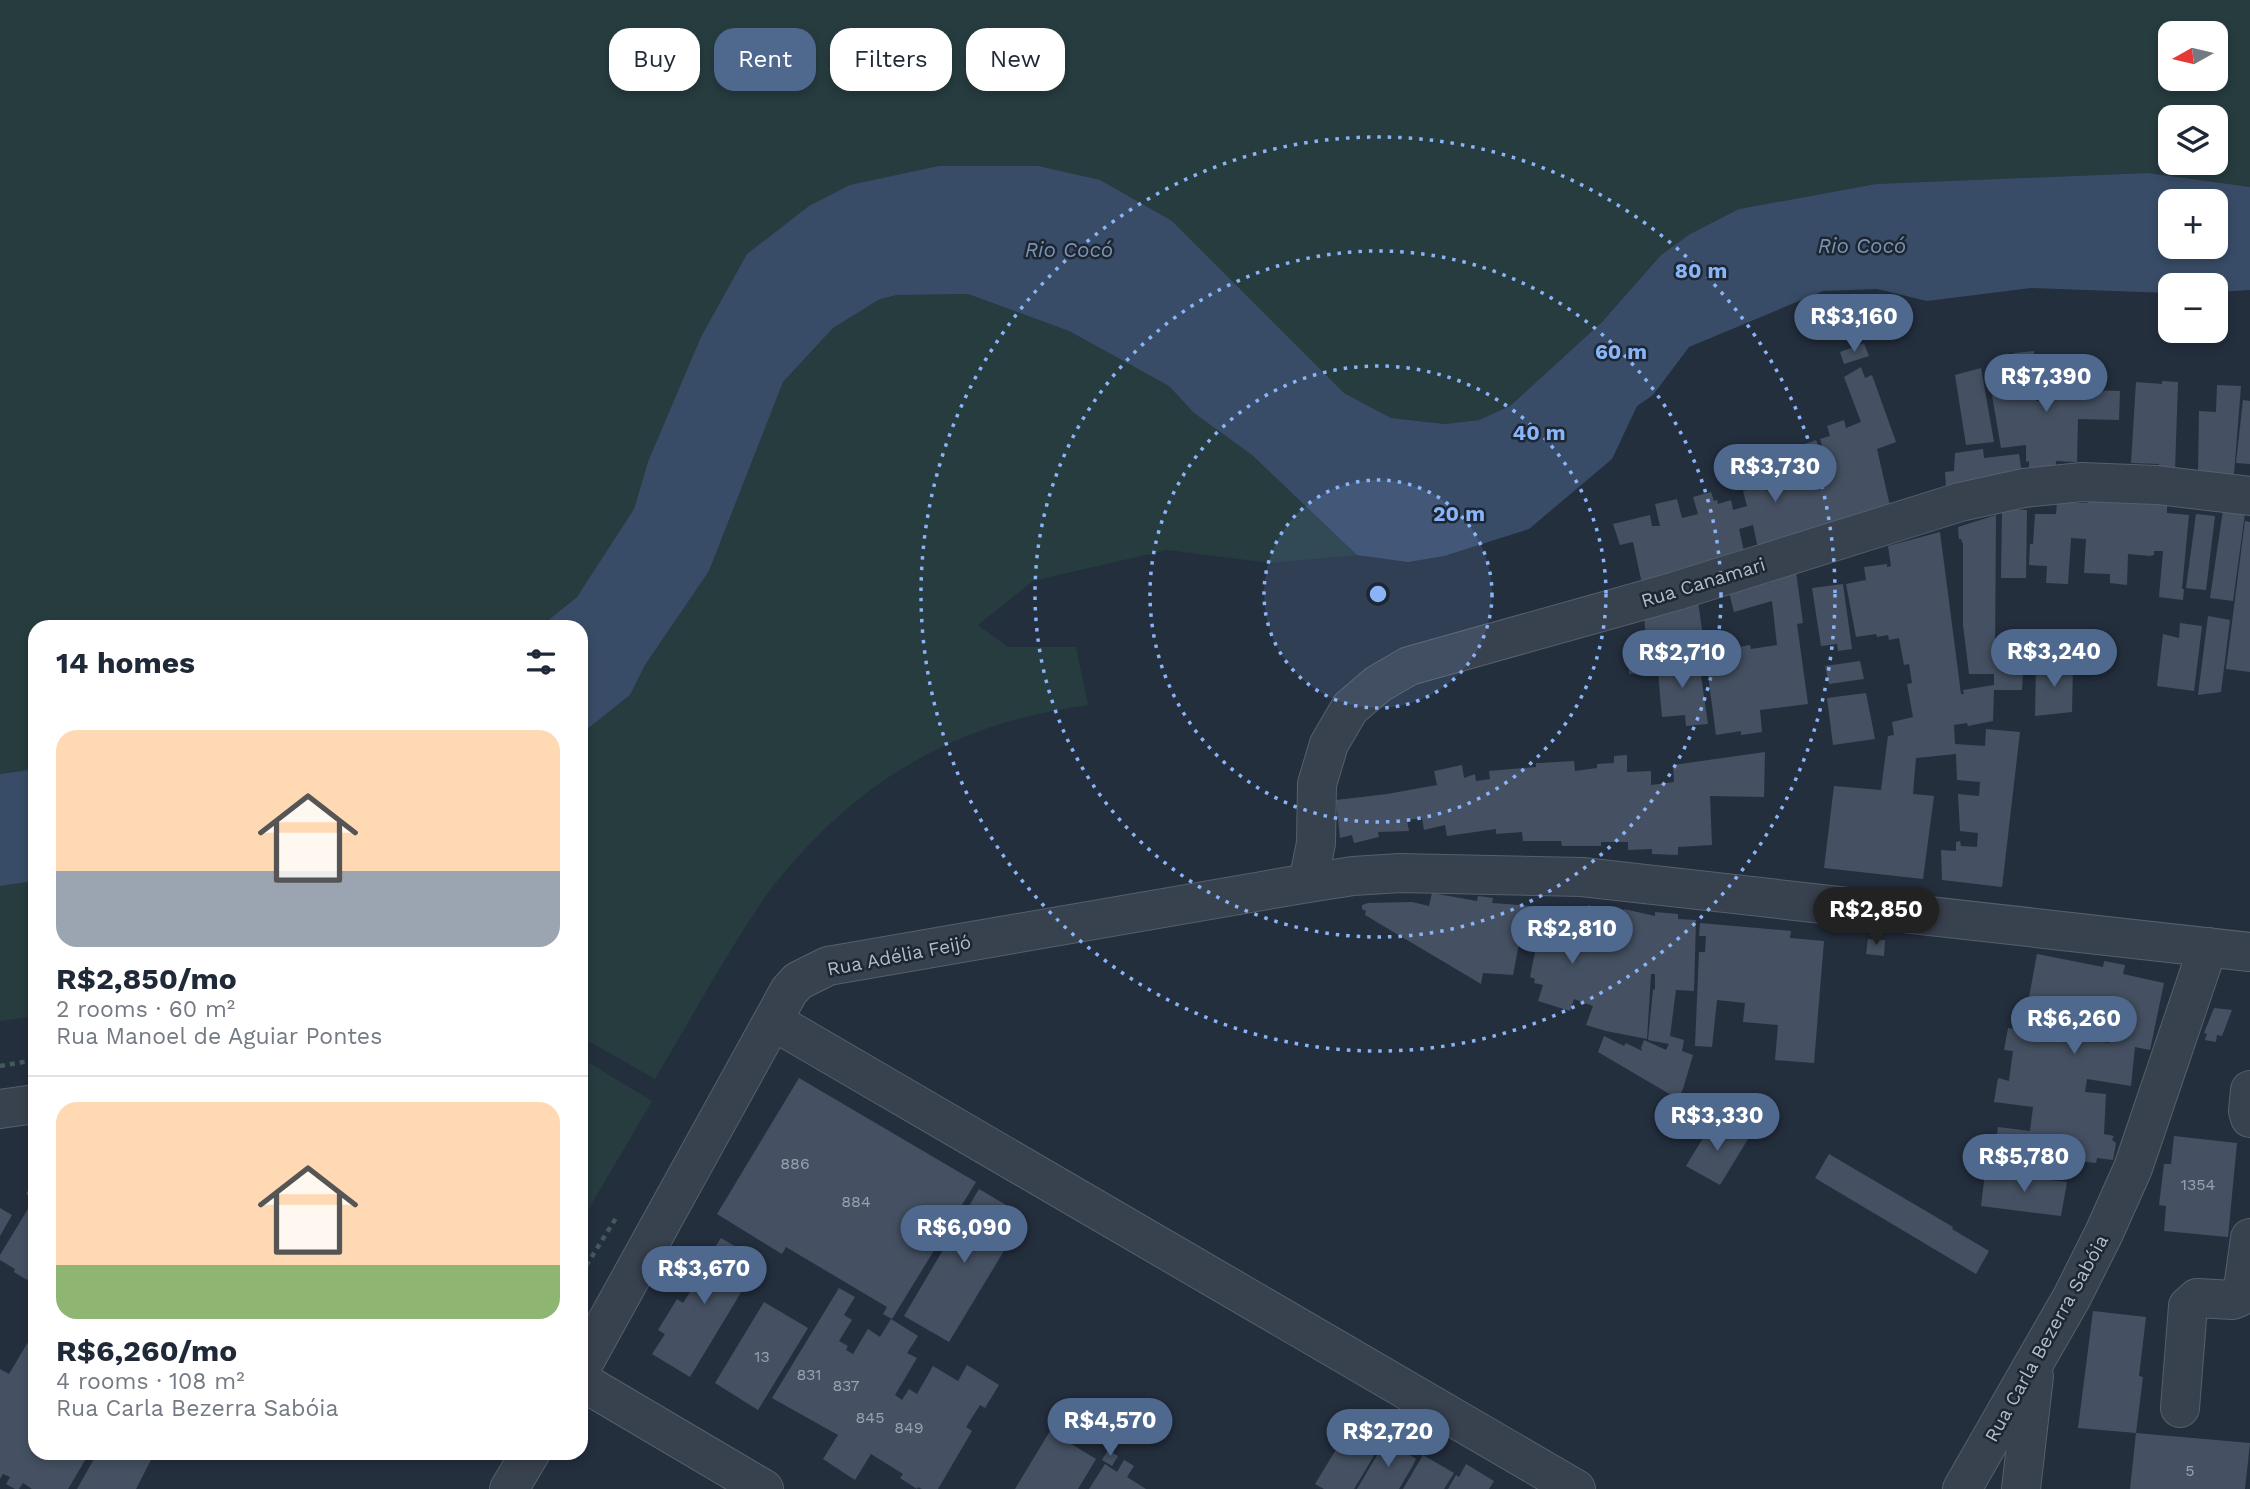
<!DOCTYPE html>
<html lang="en">
<head>
<meta charset="utf-8">
<style>
  :root { --surface:#fff; --page:#f2f2f3; --text:#1f2937; --muted:#747a83; --line:#e0e1e3; --accent:#4f688e }
  body { margin:0; font-family:"Work Sans",sans-serif; background:var(--page); color:var(--text); height:100vh; display:flex; flex-direction:column; font-size:26px; white-space:nowrap }
  * { box-sizing:border-box; margin:0 }
  p { font-size:23px; color:var(--muted) }
  .icon { flex:none; width:38px; height:38px; fill:none; stroke:currentColor; stroke-width:2; stroke-linecap:round; stroke-linejoin:round }
  .map { position:relative; flex:1; overflow:hidden }
  .details { position:absolute; left:28px; top:620px; width:560px; height:840px; display:flex; flex-direction:column; background:var(--surface); border-radius:21px; box-shadow:0 4px 10px #0003 }
  .details>* { flex:none }
  .banner { position:absolute; left:609px; top:28px; width:665px; height:63px; display:flex; gap:14px }
  .needle { width:46px; rotate:262deg }
  .fabs { position:absolute; left:2158px; top:21px; display:grid; gap:14px }
  .fabs a { display:grid; place-items:center; width:70px; height:70px; border-radius:14px; background:var(--surface); box-shadow:0 4px 10px #0003; font-size:35px }
  .price { position:absolute; translate:-50% -60px; padding:0 16px; border-radius:24px; background:var(--accent); color:#fff; font-size:23px; line-height:46px; filter:drop-shadow(0 2px 4px #0008) }
  .price::after { content:''; position:absolute; left:50%; top:42px; width:21px; height:16px; margin-left:-10px; background:inherit; clip-path:polygon(0 0,100% 0,50% 100%) }
  .price.active { background:#222; color:#fff }
  ul { padding:0; list-style:none }
  li { display:grid; align-content:center; gap:14px; height:371px; padding:0 28px }
  li+li { border-top:2px solid var(--line) }
  li span { display:grid; place-items:center; height:217px; border-radius:21px; color:#555 }
  li>.icon { margin-inline-start:auto }
  span .icon { width:126px; height:126px; fill:#fffc; stroke-width:1 }
  li b { font-size:30px }
  h2 { display:flex; justify-content:space-between; align-items:center; height:84px; padding:0 28px; font-size:30px }
  .chip { padding:0 24px; border-radius:21px; background:var(--surface); box-shadow:0 4px 10px #0003; font-size:24px; line-height:63px }
  .chip.active { background:var(--accent); color:#fff }
  .map>svg:first-child { display:block }
  .green { fill:#263c3f; fill-rule:evenodd }
  .water { fill:#394c67; fill-rule:evenodd }
  .building { fill:#455162; fill-rule:evenodd }
  .lines { fill:none; stroke-linecap:round; stroke-linejoin:round }
  .minor-casing { stroke:#565f6c; stroke-width:40 }
  .path { stroke:#44595c; stroke-width:4.5; stroke-dasharray:5 5; stroke-linecap:butt }
  .minor { stroke:#38414e; stroke-width:38 }
  .ring { fill:none; stroke:#8ab4f8; stroke-width:3.5; stroke-dasharray:3.5 7 }
  .labels { text-anchor:middle; stroke-width:5; stroke-linejoin:round; paint-order:stroke }
  .number-label { font-size:16px; fill:#98a1af }
  .street-label { font-size:19px; fill:#b4bcc9; stroke:#1d2633 }
  .water-label { font-size:21px; font-style:italic; fill:#7c92b1; stroke:#1d2633 }
  .centre { fill:#8ab4f8; stroke:#1d2633; stroke-width:3.5 }
  .ring-label { font-size:21px; text-anchor:middle; font-weight:bold; fill:#8ab4f8; stroke:#1d2633; stroke-width:5; stroke-linejoin:round; paint-order:stroke }
</style>
</head>
<body>
<div class="map">
<svg width="2250" height="1489" viewBox="0 0 2250 1489">
  <rect width="100%" height="100%" fill="#242f3e"/>
  <g class="green">
    <path d="M 0,0 L 2250,0 L 2250,187 L 2148,173 L 1876,184 L 1739,209 L 1690,234 L 1661,255 L 1602,322 L 1510,406 L 1479,420 L 1445,424 L 1391,418 L 1344,393 L 1172,221 L 1038,166 L 648,462 L 634,509 L 577,597 L 541,626 L 35,626 L 35,769 L 0,774 ZM 2170,33 L 2216,33 L 2216,79 L 2170,79 ZM 2170,117 L 2216,117 L 2216,163 L 2170,163 Z"/>
    <path d="M 968,294 L 1069,331 L 1169,386 L 1194,413 L 1252,455 L 1357,555 L 1270,563 L 1167,550 L 1033,581 L 978,625 L 1008,647 L 1076,647 L 1088,705 C 988,719 907,753 832,822 C 809,844 787,867 768,893 C 727,952 692,1017 655,1079 L 581,1037 L 581,734 L 630,695 L 645,665 L 709,571 L 783,382 L 833,328 L 880,299 L 897,295 Z"/>
    <path d="M 35,881 L 35,1016 L 0,1021 L 0,886 Z"/>
    <path d="M 581,1058 L 652,1101 L 581,1222 Z"/>
  </g>
  <g class="water">
    <path d="M 939,166 L 1038,166 L 1100,180 L 1172,221 L 1344,393 L 1391,418 L 1445,424 L 1479,420 L 1510,406 L 1602,322 L 1661,255 L 1690,234 L 1739,209 L 1876,184 L 2148,173 L 2250,187 L 2250,290 L 2216,292 L 2216,285 L 2170,285 L 2170,293 L 2031,288 L 1927,301 L 1877,289 L 1823,291 L 1689,347 L 1653,395 L 1637,406 L 1612,459 L 1529,529 L 1444,556 L 1408,562 L 1357,555 L 1252,455 L 1194,413 L 1169,386 L 1069,331 L 968,294 L 897,295 L 880,299 L 833,328 L 783,382 L 709,571 L 645,665 L 630,695 L 581,734 L 581,626 L 541,626 L 577,597 L 634,509 L 648,462 L 701,337 L 747,254 L 809,206 L 850,185 ZM 2170,201 L 2216,201 L 2216,247 L 2170,247 Z"/>
    <path d="M 35,769 L 35,881 L 0,886 L 0,774 Z"/>
  </g>
  <g class="building">
    <path d="M 1864,343 L 1869,356 L 1844,364 L 1840,352 Z"/>
    <path d="M 2034,351 L 2036,401 L 2039,401 L 2040,381 L 2079,379 L 2079,390 L 2120,391 L 2119,420 L 2078,419 L 2077,462 L 2056,461 L 2055,472 L 2029,473 L 2029,461 L 2026,462 L 2026,445 L 2001,448 L 1988,372 L 1993,372 L 1996,377 L 2015,374 L 2014,353 Z"/>
    <path d="M 1861,367 L 1865,378 L 1872,375 L 1896,442 L 1877,449 L 1893,519 L 1760,558 L 1753,525 L 1739,529 L 1747,565 L 1644,593 L 1633,542 L 1620,545 L 1613,524 L 1650,515 L 1652,526 L 1660,526 L 1655,504 L 1677,499 L 1682,518 L 1698,514 L 1693,497 L 1711,492 L 1714,501 L 1717,500 L 1718,504 L 1731,500 L 1733,510 L 1747,506 L 1743,491 L 1764,484 L 1766,491 L 1776,487 L 1772,476 L 1782,473 L 1786,483 L 1799,479 L 1796,469 L 1806,466 L 1799,446 L 1816,440 L 1819,447 L 1822,446 L 1820,439 L 1830,436 L 1827,426 L 1844,420 L 1846,428 L 1861,422 L 1844,377 Z"/>
    <path d="M 1981,368 L 1994,442 L 1966,445 L 1955,375 Z"/>
    <path d="M 2162,381 L 2178,382 L 2175,470 L 2158,470 L 2159,464 L 2131,463 L 2136,382 L 2162,384 Z"/>
    <path d="M 2217,385 L 2241,386 L 2234,474 L 2198,473 L 2199,411 L 2216,412 Z"/>
    <path d="M 2243,400 L 2250,401 L 2250,464 L 2236,463 Z"/>
    <path d="M 1983,449 L 1984,458 L 2019,454 L 2023,480 L 1946,486 L 1945,472 L 1954,471 L 1955,453 Z"/>
    <path d="M 2088,497 L 2167,504 L 2167,513 L 2189,515 L 2182,589 L 2184,589 L 2183,600 L 2159,597 L 2163,551 L 2154,551 L 2154,555 L 2150,556 L 2128,554 L 2127,585 L 2110,583 L 2110,574 L 2084,573 L 2086,539 L 2071,538 L 2068,584 L 2046,583 L 2047,566 L 2029,565 L 2030,544 L 2033,544 L 2035,514 L 2056,514 L 2057,501 L 2069,499 L 2070,503 L 2088,503 Z"/>
    <path d="M 2002,509 L 2027,510 L 2026,578 L 2001,578 Z"/>
    <path d="M 2223,510 L 2245,513 L 2233,601 L 2210,598 Z"/>
    <path d="M 2196,514 L 2215,516 L 2206,590 L 2186,588 Z"/>
    <path d="M 1996,515 L 1995,654 L 2024,654 L 2022,690 L 1994,690 L 1993,721 L 1968,726 L 1967,723 L 1954,725 L 1955,744 L 1985,746 L 1986,729 L 2020,732 L 2002,887 L 1942,880 L 1941,850 L 1956,851 L 1956,842 L 1960,841 L 1961,846 L 1977,847 L 1978,833 L 1960,831 L 1958,794 L 1979,796 L 1980,782 L 1957,780 L 1956,754 L 1916,758 L 1913,794 L 1934,796 L 1923,879 L 1824,868 L 1834,786 L 1881,790 L 1888,736 L 1894,735 L 1892,722 L 1913,717 L 1907,684 L 1912,683 L 1909,664 L 1904,665 L 1899,638 L 1889,640 L 1888,635 L 1877,637 L 1876,634 L 1856,637 L 1846,584 L 1866,580 L 1864,567 L 1887,564 L 1887,567 L 1891,566 L 1888,546 L 1940,532 L 1961,694 L 1964,694 L 1963,690 L 1994,685 L 1994,674 L 1969,674 L 1963,625 L 1963,544 L 1961,539 L 1959,539 L 1958,527 Z"/>
    <path d="M 2245,521 L 2250,522 L 2250,672 L 2226,669 Z"/>
    <path d="M 1796,572 L 1803,623 L 1797,624 L 1808,704 L 1760,710 L 1762,732 L 1741,735 L 1741,731 L 1716,735 L 1705,653 L 1750,645 L 1751,649 L 1777,645 L 1772,601 L 1734,612 L 1728,589 L 1767,577 L 1770,586 L 1769,579 Z"/>
    <path d="M 1843,584 L 1852,649 L 1838,651 L 1837,644 L 1821,646 L 1812,588 Z"/>
    <path d="M 1697,594 L 1703,637 L 1669,640 L 1670,658 L 1640,660 L 1641,673 L 1629,674 L 1628,641 L 1646,640 L 1643,604 Z"/>
    <path d="M 2208,616 L 2230,620 L 2221,692 L 2198,695 Z"/>
    <path d="M 2180,623 L 2202,626 L 2194,691 L 2157,686 L 2163,634 L 2179,638 Z"/>
    <path d="M 1698,655 L 1708,724 L 1686,726 L 1685,715 L 1662,717 L 1657,661 Z"/>
    <path d="M 1860,661 L 1864,679 L 1829,684 L 1825,666 Z"/>
    <path d="M 2036,664 L 2073,664 L 2072,712 L 2035,716 Z"/>
    <path d="M 1866,693 L 1875,739 L 1833,745 L 1827,698 Z"/>
    <path d="M 1765,752 L 1764,797 L 1710,796 L 1712,845 L 1678,847 L 1678,855 L 1652,854 L 1652,849 L 1628,850 L 1628,842 L 1601,842 L 1601,846 L 1562,846 L 1561,841 L 1523,841 L 1522,832 L 1496,834 L 1496,829 L 1447,836 L 1445,825 L 1424,830 L 1422,818 L 1407,820 L 1409,831 L 1378,832 L 1379,837 L 1354,843 L 1352,835 L 1340,838 L 1336,800 L 1387,794 L 1437,785 L 1434,771 L 1462,765 L 1464,778 L 1475,774 L 1476,781 L 1490,779 L 1489,771 L 1536,767 L 1536,763 L 1540,763 L 1574,761 L 1575,771 L 1597,768 L 1597,764 L 1614,763 L 1614,756 L 1627,755 L 1627,772 L 1651,771 L 1651,785 L 1674,782 L 1673,765 Z"/>
    <path d="M 1432,893 L 1477,901 L 1478,896 L 1493,898 L 1492,903 L 1544,907 L 1584,916 L 1588,905 L 1604,909 L 1604,911 L 1622,917 L 1624,909 L 1655,916 L 1655,912 L 1678,914 L 1678,919 L 1696,920 L 1694,991 L 1676,990 L 1670,1036 L 1684,1040 L 1682,1051 L 1693,1055 L 1683,1089 L 1678,1099 L 1598,1052 L 1604,1036 L 1624,1046 L 1626,1043 L 1642,1051 L 1641,1048 L 1644,1040 L 1666,1050 L 1669,1044 L 1648,1040 L 1653,990 L 1655,989 L 1655,974 L 1651,974 L 1647,1039 L 1606,1031 L 1586,1025 L 1593,1006 L 1574,999 L 1570,1011 L 1538,1001 L 1543,985 L 1534,983 L 1535,979 L 1530,977 L 1537,942 L 1520,939 L 1513,975 L 1483,973 L 1481,984 L 1365,915 L 1366,911 L 1362,909 L 1362,905 L 1368,903 L 1412,902 L 1429,906 Z"/>
    <path d="M 1700,923 L 1791,931 L 1790,938 L 1824,941 L 1814,1063 L 1775,1060 L 1778,1025 L 1743,1022 L 1745,1003 L 1717,1000 L 1712,1047 L 1695,1046 L 1699,952 L 1705,952 L 1706,936 L 1699,936 Z"/>
    <path d="M 1868,939 L 1885,940 L 1884,956 L 1866,954 Z"/>
    <path d="M 2037,954 L 2103,967 L 2104,961 L 2125,965 L 2123,974 L 2164,983 L 2150,1050 L 2135,1047 L 2131,1086 L 2087,1079 L 2085,1092 L 2106,1094 L 2104,1134 L 2114,1136 L 2112,1140 L 2116,1143 L 2113,1160 L 2097,1158 L 2096,1163 L 1986,1150 L 1987,1141 L 1996,1141 L 1998,1127 L 2030,1131 L 2033,1107 L 1994,1102 L 1998,1078 L 2009,1081 L 2013,1051 L 2004,1050 L 2008,1028 L 2023,1030 ZM 2070,1019 L 2092,1022 L 2090,1034 L 2110,1038 L 2109,1043 L 2066,1037 Z"/>
    <path d="M 2214,1008 L 2232,1010 L 2222,1036 L 2217,1035 L 2216,1042 L 2205,1040 L 2207,1034 L 2204,1033 Z"/>
    <path d="M 799,1078 L 976,1182 L 892,1319 L 883,1314 L 887,1307 L 786,1247 L 782,1254 L 717,1214 Z"/>
    <path d="M 1714,1120 L 1748,1139 L 1720,1185 L 1686,1166 Z"/>
    <path d="M 2174,1136 L 2237,1143 L 2228,1237 L 2164,1231 L 2166,1206 L 2159,1205 L 2164,1164 L 2171,1164 Z"/>
    <path d="M 1829,1154 L 1953,1227 L 1952,1229 L 1989,1251 L 1976,1274 L 1815,1178 Z"/>
    <path d="M 1985,1173 L 2067,1182 L 2061,1216 L 1981,1206 Z"/>
    <path d="M 35,1178 L 35,1275 L 31,1273 L 27,1280 L 14,1272 L 15,1269 L 0,1260 L 0,1255 L 34,1199 L 26,1194 Z"/>
    <path d="M 979,1189 L 1025,1216 L 949,1342 L 904,1316 Z"/>
    <path d="M 0,1208 L 12,1215 L 0,1236 Z"/>
    <path d="M 721,1238 L 760,1261 L 690,1377 L 652,1354 L 665,1334 L 658,1330 L 677,1299 L 683,1303 L 690,1292 L 684,1288 L 704,1255 L 708,1258 Z"/>
    <path d="M 839,1288 L 855,1297 L 844,1315 L 852,1320 L 839,1341 L 848,1346 L 846,1350 L 853,1354 L 868,1329 L 880,1337 L 891,1319 L 918,1336 L 907,1353 L 917,1358 L 895,1395 L 902,1400 L 909,1389 L 917,1394 L 933,1366 L 958,1381 L 967,1365 L 999,1385 L 985,1408 L 980,1405 L 966,1427 L 972,1431 L 938,1489 L 922,1489 L 918,1487 L 917,1489 L 900,1478 L 903,1474 L 871,1454 L 855,1480 L 823,1459 L 838,1435 L 772,1398 Z"/>
    <path d="M 764,1302 L 808,1328 L 758,1410 L 715,1383 Z"/>
    <path d="M 2093,1311 L 2146,1317 L 2139,1376 L 2143,1377 L 2136,1433 L 2078,1428 Z"/>
    <path d="M 31,1337 L 35,1340 L 35,1452 L 90,1452 L 68,1489 L 32,1489 L 23,1483 L 19,1489 L 15,1489 L 6,1484 L 10,1477 L 3,1474 L 0,1479 L 0,1369 L 9,1374 Z"/>
    <path d="M 1351,1425 L 1381,1444 L 1354,1489 L 1324,1489 L 1315,1484 Z"/>
    <path d="M 1050,1431 L 1096,1459 L 1078,1489 L 1015,1489 Z"/>
    <path d="M 2136,1433 L 2250,1443 L 2245,1489 L 2130,1489 Z"/>
    <path d="M 1386,1440 L 1416,1459 L 1412,1467 L 1399,1489 L 1357,1489 Z"/>
    <path d="M 1108,1450 L 1118,1456 L 1112,1466 L 1102,1460 Z"/>
    <path d="M 94,1452 L 155,1452 L 136,1489 L 77,1489 L 94,1459 L 92,1457 Z"/>
    <path d="M 1423,1455 L 1454,1473 L 1444,1489 L 1403,1489 Z"/>
    <path d="M 1124,1460 L 1134,1466 L 1127,1477 L 1146,1489 L 1089,1489 L 1105,1464 L 1117,1472 Z"/>
    <path d="M 1466,1464 L 1494,1481 L 1489,1489 L 1448,1489 L 1456,1475 L 1459,1477 Z"/>
  </g>
  <g class="lines">
    <defs>
      <g id="minor">
        <path d="M 1308,883 L 1316,843 L 1317,784 L 1329,744 L 1350,708 L 1378,684 L 1409,666 L 1676,591 L 1960,502 L 2024,488 L 2082,482 L 2157,485 L 2250,496"/>
        <path d="M 773,1021 L 1576,1489"/>
        <path d="M 2250,1090 L 2248,1111 L 2250,1118"/>
        <path d="M 0,1109 L 35,1104"/>
        <path d="M 581,1368 L 789,991 L 798,981 L 828,966 L 1308,883 L 1353,876 L 1400,873 L 1582,877 L 2250,952"/>
        <path d="M 581,1381 L 764,1489"/>
        <path d="M 2180,1408 L 2188,1306 L 2197,1298 L 2233,1300 L 2242,1296 L 2250,1238"/>
        <path d="M 509,1489 L 531,1452"/>
        <path d="M 1962,1489 L 2072,1297 L 2104,1233 L 2133,1168 L 2208,947"/>
        <path d="M 2021,1489 L 2034,1376"/>
      </g>
    </defs>
    <use href="#minor" class="minor-casing"/>
    <g class="path">
      <path d="M 0,1066 L 35,1060"/>
      <path d="M 581,1274 L 616,1218"/>
    </g>
    <use href="#minor" class="minor"/>
  </g>
  <circle cx="1378" cy="594" r="114" fill="#8ab4f8" fill-opacity=".12"/>
  <g class="ring">
    <circle cx="1378" cy="594" r="114"/>
    <circle cx="1378" cy="594" r="228"/>
    <circle cx="1378" cy="594" r="343"/>
    <circle cx="1378" cy="594" r="457"/>
  </g>
  <g class="labels">
    <g class="number-label">
      <text x="795" y="1169">886</text>
      <text x="2198" y="1190">1354</text>
      <text x="856" y="1207">884</text>
      <text x="762" y="1362">13</text>
      <text x="809" y="1380">831</text>
      <text x="846" y="1391">837</text>
      <text x="870" y="1423">845</text>
      <text x="909" y="1433">849</text>
      <text x="2190" y="1476">5</text>
    </g>
    <g class="street-label">
      <text transform="translate(1703 582) rotate(-17)" y="7">Rua Canamari</text>
      <text transform="translate(899 955) rotate(-11)" y="7">Rua Adélia Feijó</text>
      <text transform="translate(2046 1338) rotate(-61)" y="7">Rua Carla Bezerra Sabóia</text>
    </g>
    <g class="water-label">
      <text x="1862" y="253">Rio Cocó</text>
      <text x="1069" y="257">Rio Cocó</text>
    </g>
  </g>
  <circle cx="1378" cy="594" r="10" class="centre"/>
  <g class="ring-label">
    <text x="1701" y="278">80 m</text>
    <text x="1621" y="359">60 m</text>
    <text x="1539" y="440">40 m</text>
    <text x="1459" y="521">20 m</text>
  </g>
</svg>
<div class="fabs">
<a><svg class="needle" viewBox="-14 -14 28 28"><path d="M0-13l5 13h-10z" fill="#e53935"/><path d="M0 13l5-13h-10z" fill="#747a83"/></svg></a>
<a><svg class="icon" aria-label="layers" viewBox="0 0 24 24"><path d="M12 4l9 5-9 5-9-5zM3 14l9 5 9-5"/></svg></a>
<a>+</a>
<a>−</a>
</div>
<b class="price" style="left:1854px;top:354px">R$3,160</b>
<b class="price" style="left:2046px;top:414px">R$7,390</b>
<b class="price" style="left:1775px;top:504px">R$3,730</b>
<b class="price" style="left:2054px;top:689px">R$3,240</b>
<b class="price" style="left:1682px;top:690px">R$2,710</b>
<b class="price active" style="left:1876px;top:947px">R$2,850</b>
<b class="price" style="left:1572px;top:966px">R$2,810</b>
<b class="price" style="left:2074px;top:1056px">R$6,260</b>
<b class="price" style="left:1717px;top:1153px">R$3,330</b>
<b class="price" style="left:2024px;top:1194px">R$5,780</b>
<b class="price" style="left:964px;top:1265px">R$6,090</b>
<b class="price" style="left:704px;top:1306px">R$3,670</b>
<b class="price" style="left:1110px;top:1458px">R$4,570</b>
<b class="price" style="left:1388px;top:1469px">R$2,720</b>
<div class="banner">
<a class="chip">Buy</a>
<a class="chip active">Rent</a>
<a class="chip">Filters</a>
<a class="chip">New</a>
</div>
<section class="details">
<h2>14 homes<svg class="icon" aria-label="filters" viewBox="0 0 24 24"><path d="M4 7h16M4 17h16"/><circle cx="9" cy="7" r="2"/><circle cx="15" cy="17" r="2"/></svg></h2>
<ul>
<li><span style="background:linear-gradient(#ffd9b3 65%,#9aa5b1 0)"><svg class="icon" aria-label="home" viewBox="0 0 24 24"><path d="M3 11l9-7 9 7M6 9v11h12V9"/></svg></span><div><b>R$2,850/mo</b><p>2 rooms · 60 m²</p><p>Rua Manoel de Aguiar Pontes</p></div></li>
<li><span style="background:linear-gradient(#ffd9b3 75%,#8fb573 0)"><svg class="icon" aria-label="home" viewBox="0 0 24 24"><path d="M3 11l9-7 9 7M6 9v11h12V9"/></svg></span><div><b>R$6,260/mo</b><p>4 rooms · 108 m²</p><p>Rua Carla Bezerra Sabóia</p></div></li>
</ul>
</section>
</div>
</body>
</html>
